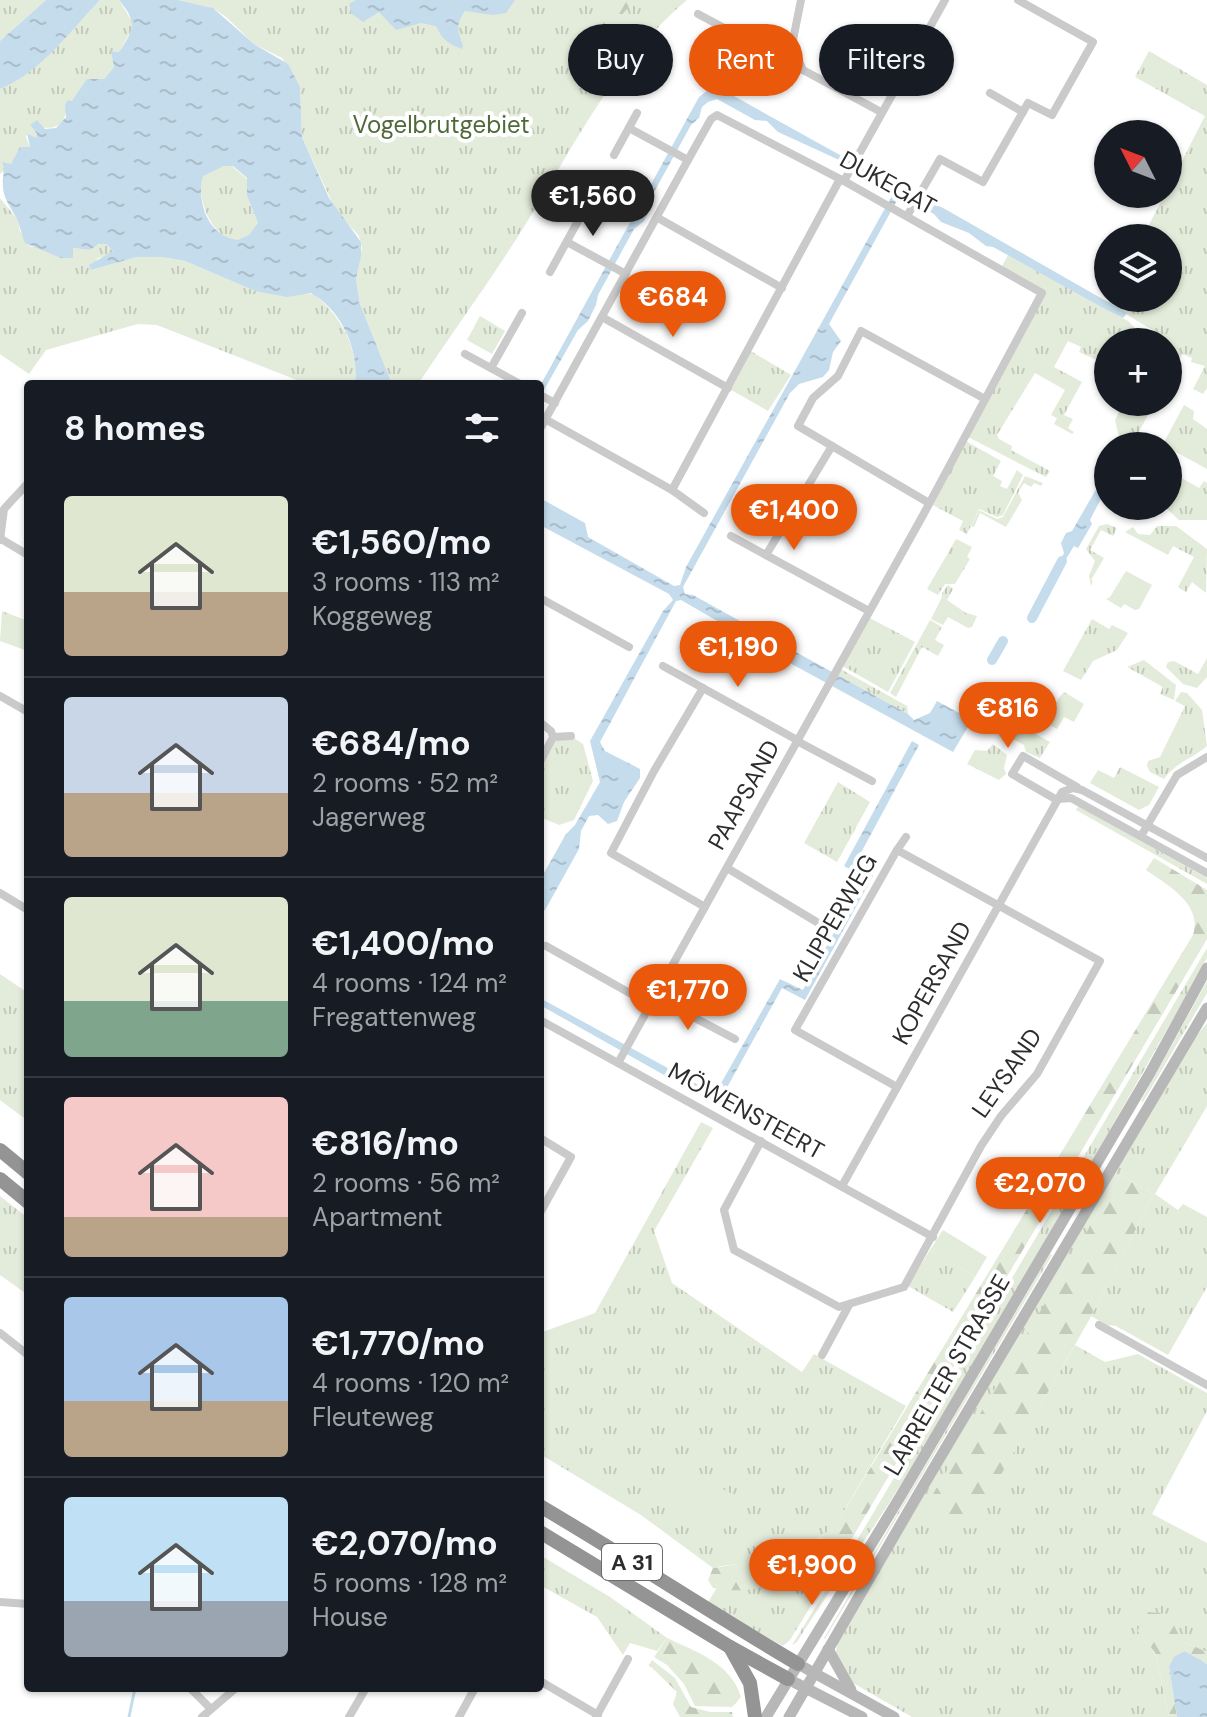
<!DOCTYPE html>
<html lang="en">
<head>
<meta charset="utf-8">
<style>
  :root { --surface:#171b24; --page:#242831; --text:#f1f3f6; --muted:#9ea1a6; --line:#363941; --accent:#ea580c }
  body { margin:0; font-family:"DM Sans",sans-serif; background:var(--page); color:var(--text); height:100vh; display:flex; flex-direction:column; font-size:30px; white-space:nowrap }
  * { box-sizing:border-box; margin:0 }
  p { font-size:26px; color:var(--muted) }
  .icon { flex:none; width:44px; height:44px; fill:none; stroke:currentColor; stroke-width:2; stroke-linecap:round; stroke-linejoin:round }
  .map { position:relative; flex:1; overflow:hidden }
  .side { position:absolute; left:24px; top:380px; width:520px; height:1312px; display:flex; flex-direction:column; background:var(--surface); border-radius:8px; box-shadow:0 2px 6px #0004 }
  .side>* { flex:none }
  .hud { position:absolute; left:568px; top:24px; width:518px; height:72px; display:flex; gap:16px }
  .needle { width:52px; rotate:312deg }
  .fabs { position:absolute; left:1094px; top:120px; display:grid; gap:16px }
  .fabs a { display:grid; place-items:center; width:88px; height:88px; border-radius:50%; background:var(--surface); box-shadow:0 2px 6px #0004; font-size:40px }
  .price { position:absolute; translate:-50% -68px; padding:0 18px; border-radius:28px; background:var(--accent); color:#fff; font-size:26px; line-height:52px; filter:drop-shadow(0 2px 4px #0008) }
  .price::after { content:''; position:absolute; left:50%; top:48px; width:24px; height:18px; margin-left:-12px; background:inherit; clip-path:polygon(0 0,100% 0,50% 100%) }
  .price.active { background:#222; color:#fff }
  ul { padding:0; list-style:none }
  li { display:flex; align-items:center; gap:24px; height:200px; padding:0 40px }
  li+li { border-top:2px solid var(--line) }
  li span { display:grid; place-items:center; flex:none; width:224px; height:160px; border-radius:8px; color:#555 }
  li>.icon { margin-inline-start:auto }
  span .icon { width:96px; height:96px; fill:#fffc; stroke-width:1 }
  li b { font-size:34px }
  h2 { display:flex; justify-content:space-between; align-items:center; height:96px; padding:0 40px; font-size:34px }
  .tag { padding:0 28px; border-radius:36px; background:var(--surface); box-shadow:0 2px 6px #0004; font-size:28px; line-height:72px }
  .tag.active { background:var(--accent); color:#fff }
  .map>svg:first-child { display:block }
  .grass { fill:url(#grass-tufts) }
  .forest { fill:url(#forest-firs) }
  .garden { fill:#e3ebda }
  .water { fill:url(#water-ripples); fill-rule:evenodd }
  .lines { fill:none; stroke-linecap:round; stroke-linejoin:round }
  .stream { stroke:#c5dcec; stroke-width:3 }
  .canal { stroke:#c5dcec; stroke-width:10 }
  .street { stroke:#cacaca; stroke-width:8 }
  .secondary { stroke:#b7b7b7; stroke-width:11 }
  .highway { stroke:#949494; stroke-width:14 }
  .labels { text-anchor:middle; stroke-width:8; stroke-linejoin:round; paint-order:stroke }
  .shield { fill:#fff; stroke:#6c6c6c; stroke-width:2 }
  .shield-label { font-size:22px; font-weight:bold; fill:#2d2d2d }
  .park-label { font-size:24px; fill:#4f6939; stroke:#fff }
  .street-label { font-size:24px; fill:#2d2d2d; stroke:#fff }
</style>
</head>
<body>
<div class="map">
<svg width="1207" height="1717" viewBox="0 0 1207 1717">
  <defs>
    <pattern id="grass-tufts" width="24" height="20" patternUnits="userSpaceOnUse" patternTransform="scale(2)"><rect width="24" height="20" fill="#e3ebda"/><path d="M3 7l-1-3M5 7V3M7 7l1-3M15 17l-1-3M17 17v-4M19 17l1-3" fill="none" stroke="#c3cabb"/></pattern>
    <pattern id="forest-firs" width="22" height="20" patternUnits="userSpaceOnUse" patternTransform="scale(2)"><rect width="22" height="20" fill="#e3ebda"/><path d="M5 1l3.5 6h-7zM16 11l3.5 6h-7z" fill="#c3cabb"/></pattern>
    <pattern id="water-ripples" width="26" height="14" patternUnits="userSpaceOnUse" patternTransform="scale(2)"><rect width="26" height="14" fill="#c5dcec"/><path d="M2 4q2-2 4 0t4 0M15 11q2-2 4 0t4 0" fill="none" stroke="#aabdcb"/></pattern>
  </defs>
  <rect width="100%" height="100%" fill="#fff"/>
  <g class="grass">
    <path d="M 0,0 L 46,0 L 0,41 Z"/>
    <path d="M 100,0 L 119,0 L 133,23 L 131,31 L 119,52 L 112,51 L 114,67 L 104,79 L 94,79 L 72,102 L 68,100 C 66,127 56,132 30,125 L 37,134 L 36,139 L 28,133 L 26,137 L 30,147 L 0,174 L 0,89 C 40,71 69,31 100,0 Z"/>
    <path d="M 178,0 L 687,0 C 617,59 574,145 527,222 C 493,277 454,330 418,384 L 392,384 L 360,304 L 356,279 L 362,248 L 359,236 L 336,211 L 302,137 L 300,87 L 282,58 L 254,44 L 226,17 L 213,8 Z"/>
    <path d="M 1149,51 L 1207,85 L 1207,388 L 1203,394 L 1193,389 L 1205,366 L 1191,362 L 1192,358 L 1182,354 L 1172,373 L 1168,374 L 1168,342 L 1154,342 L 1154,331 L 1108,303 L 1111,298 L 1168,298 L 1168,238 L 1142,238 L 1165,194 L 1168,194 L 1168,188 L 1205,116 L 1135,77 Z"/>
    <path d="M 231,165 L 248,180 L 247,196 L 258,223 C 238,269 191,215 203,175 L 214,168 Z"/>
    <path d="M 0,198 L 18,220 L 20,231 L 31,247 L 40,247 L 62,258 L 73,248 L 90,250 L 100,244 L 106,244 L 113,251 L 109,256 L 98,258 L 91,270 L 137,257 L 163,257 L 185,261 L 255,291 L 314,294 C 341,317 359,347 355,384 L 307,384 L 157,325 L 138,324 L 46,350 L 29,374 L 0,354 Z"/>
    <path d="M 1008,255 L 1128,321 L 1145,338 L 1145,342 L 1108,342 L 1108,365 L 1079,352 L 1081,347 L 1068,341 L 1054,367 L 1082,382 L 1064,415 L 1073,419 L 1068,428 L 1074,432 L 1072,434 L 1054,424 L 1057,418 L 1051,415 L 1065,390 L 1035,373 L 997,435 L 999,439 L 1012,446 L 1011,450 L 1050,471 L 1046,477 L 966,436 L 1042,294 L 1000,270 Z"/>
    <path d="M 480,316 L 505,331 L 492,354 L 467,340 Z"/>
    <path d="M 749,350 L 791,375 L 768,411 L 728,388 Z"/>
    <path d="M 1125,402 L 1155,402 L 1135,439 L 1131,441 L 1133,443 L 1131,446 L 1121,446 L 1115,420 Z"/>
    <path d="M 1184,405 L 1194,411 L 1193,419 L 1207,429 L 1207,469 L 1172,450 L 1168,456 L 1168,446 L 1162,446 Z"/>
    <path d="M 964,440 L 1001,461 L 993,476 L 1002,481 L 1000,486 L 1007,489 L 1017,470 L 1023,475 L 1003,515 L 997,517 L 979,509 L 967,534 L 959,530 L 963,521 L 929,503 Z"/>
    <path d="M 1168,470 L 1199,488 L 1204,481 L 1207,483 L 1207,520 L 1179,520 L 1164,506 L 1168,506 Z"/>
    <path d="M 1025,476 L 1043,483 L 1041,486 L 1034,483 L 1031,487 L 1024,483 L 1018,493 L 1022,500 L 1006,527 L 980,513 L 974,527 L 971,526 L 979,510 L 997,519 L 1003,517 Z"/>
    <path d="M 1107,524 L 1117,528 L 1113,536 L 1101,530 L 1090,550 L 1104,558 L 1091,580 L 1093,581 L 1091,586 L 1089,576 L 1095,561 L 1086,549 L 1099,526 Z"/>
    <path d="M 1157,526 L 1176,526 L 1207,549 L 1206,593 L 1192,582 L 1186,592 L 1178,587 L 1194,557 L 1173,546 L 1168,555 L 1125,532 L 1133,527 L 1138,534 L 1150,535 Z"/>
    <path d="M 956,539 L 972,547 L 967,557 L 970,559 L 955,584 L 945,584 L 938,595 L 927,589 Z"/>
    <path d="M 948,585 L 953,589 L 947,600 L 966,613 L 977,616 L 972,627 L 968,628 L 948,617 L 943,625 L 931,619 L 942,597 L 942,593 Z"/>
    <path d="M 2,611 L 28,621 L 28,651 L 0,641 Z"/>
    <path d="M 866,616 L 915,642 L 888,692 L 839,664 Z"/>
    <path d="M 1092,619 L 1109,629 L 1112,625 L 1128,633 L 1117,650 L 1093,661 L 1081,680 L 1063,671 Z"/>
    <path d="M 930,620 L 942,627 L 935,640 L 944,645 L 938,656 L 922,647 L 896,697 L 890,693 Z"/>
    <path d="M 1207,658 L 1207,677 L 1197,688 L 1183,684 L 1166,667 L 1168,662 L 1174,661 L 1198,674 Z"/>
    <path d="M 1144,660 L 1176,685 L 1174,700 L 1160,694 L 1163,687 L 1127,667 Z"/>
    <path d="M 837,667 L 907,706 L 908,714 L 834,673 Z"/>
    <path d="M 1064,692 L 1084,704 L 1074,722 L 1064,717 L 1057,729 L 1046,723 L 1058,699 Z"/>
    <path d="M 1181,692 L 1187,693 L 1202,710 L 1207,746 C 1192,759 1176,762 1164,779 L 1150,772 L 1147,766 L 1148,761 L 1160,757 L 1185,706 L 1175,701 Z"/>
    <path d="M 980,709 L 1003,722 L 1006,718 L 1050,742 L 1040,758 L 1026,752 L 1024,745 L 1001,733 L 985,729 Z"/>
    <path d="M 571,736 L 583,744 L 593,781 L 574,820 L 559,825 L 540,817 L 540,762 L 553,737 Z"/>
    <path d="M 993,744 L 1007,755 L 1004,768 L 1006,774 L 999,780 L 967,764 L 975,750 L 987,751 Z"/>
    <path d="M 1120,767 L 1159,787 L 1149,805 L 1139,810 L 1090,783 L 1098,770 L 1114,778 Z"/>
    <path d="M 838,782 L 870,802 L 837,862 L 804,843 Z"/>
    <path d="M 1078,806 L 1207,878 L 1207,884 L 1076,810 Z"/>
    <path d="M 1207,948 L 1207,958 C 1109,1134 1008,1308 904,1479 C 870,1535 831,1587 797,1642 L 792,1645 L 862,1532 Z"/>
    <path d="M 0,974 L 28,993 L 28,1121 L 0,1100 Z"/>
    <path d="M 1207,981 L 1207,993 L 1143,1102 L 1141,1101 Z"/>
    <path d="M 1207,1023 L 1207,1106 L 1155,1194 L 1178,1210 L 1183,1204 L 1207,1217 L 1207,1287 L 1168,1355 L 1116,1326 L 1107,1325 L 1091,1316 L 1154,1194 L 1120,1175 L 927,1506 L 970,1528 L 1075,1345 L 1105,1362 L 1138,1354 L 1207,1393 L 1207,1411 L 1152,1514 L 1207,1543 L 1207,1652 L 1182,1641 L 1155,1652 L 1169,1717 L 912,1717 L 853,1683 L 836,1652 L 838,1640 L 1193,1040 Z"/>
    <path d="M 701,1122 L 713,1128 L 654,1231 L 672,1283 L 802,1372 L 814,1354 L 906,1406 L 838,1521 C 819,1542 793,1557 765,1562 C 748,1565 730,1563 713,1568 L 641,1515 L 540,1454 L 540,1333 L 595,1313 Z"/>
    <path d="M 0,1196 L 28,1218 L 28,1295 L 0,1275 Z"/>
    <path d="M 930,1250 L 975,1277 L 953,1312 L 908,1286 Z"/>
    <path d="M 1050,1254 L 1052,1255 L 825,1639 L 824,1638 Z"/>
    <path d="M 845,1550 L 790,1640 L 783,1646 L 707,1604 L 716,1589 C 768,1588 802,1577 845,1550 Z"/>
    <path d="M 540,1555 L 610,1597 L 667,1638 L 657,1651 L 630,1643 L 623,1655 L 597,1617 L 540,1585 Z"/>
  </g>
  <g class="forest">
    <path d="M 611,0 L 635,0 L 595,45 L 584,36 Z"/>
    <path d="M 1154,858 L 1207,890 L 1207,939 L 845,1550 C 809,1574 758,1598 713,1588 L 708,1580 L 713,1568 L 784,1557 L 818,1540 L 838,1521 L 1193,935 C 1203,904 1167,885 1146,870 Z"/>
    <path d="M 1120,1175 L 1154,1194 L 1089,1320 L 970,1529 L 926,1506 Z"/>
    <path d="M 1148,1612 L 1168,1614 L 1182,1641 L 1207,1652 L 1207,1664 L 1185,1651 L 1169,1667 L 1177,1717 L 1169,1717 L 1155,1652 L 1137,1631 Z"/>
    <path d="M 667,1638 C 696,1652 731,1663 741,1697 L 732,1707 L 695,1706 L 684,1684 L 667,1665 L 654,1657 Z"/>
    <path d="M 652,1660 L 675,1678 L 691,1707 L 710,1712 L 732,1712 L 733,1717 L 680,1717 L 673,1704 L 677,1692 L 649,1665 Z"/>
  </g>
  <g class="garden">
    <path d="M 1126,571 L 1152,585 L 1139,609 L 1135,610 L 1124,604 L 1121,608 L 1106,599 L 1110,597 Z"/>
    <path d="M 943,1230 L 987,1257 L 975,1277 L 930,1250 Z"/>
    <path d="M 676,1464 L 740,1498 L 722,1533 L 657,1495 Z"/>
  </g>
  <g class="water">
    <path d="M 46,0 L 100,0 C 70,31 40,73 0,89 L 0,41 Z"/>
    <path d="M 119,0 L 178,0 L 213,8 L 254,44 L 288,64 L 300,87 L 302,137 L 329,198 L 361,242 L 361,256 L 356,279 L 360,304 L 392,384 L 355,384 C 359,349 342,311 311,293 L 287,297 L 255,291 L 185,261 L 163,257 L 137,257 L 91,270 L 89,265 L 113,251 L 106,244 L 99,244 L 90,250 L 73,248 L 73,258 L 61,258 L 25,243 C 22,236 20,226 17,219 C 6,199 0,196 4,168 L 2,162 L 11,164 L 20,147 L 30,147 L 27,133 L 36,138 L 37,134 L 30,125 L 37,120 L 45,129 L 56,128 L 66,117 L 65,105 L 68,100 L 72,101 L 87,79 L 104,79 L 114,67 L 111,51 L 119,52 C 134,29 138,23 119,0 ZM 224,166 L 233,166 L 247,178 L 247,196 L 258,223 L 249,235 L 238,240 C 208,237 196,201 203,176 Z"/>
    <path d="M 356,0 L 515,0 L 506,13 L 493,15 L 465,11 C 455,24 458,32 463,46 L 462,49 C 448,44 442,39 436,26 L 421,23 L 396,30 L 379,12 L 363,22 L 352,14 L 349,4 Z"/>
    <path d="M 712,87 L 723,90 L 883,179 L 945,209 L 1127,313 L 1123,318 L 1107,310 L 993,247 L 986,246 L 969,233 L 941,222 L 934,214 L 900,195 L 829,324 L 841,341 L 833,352 L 829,370 L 823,377 L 799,384 L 790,393 L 683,587 L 685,594 L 693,595 L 908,714 L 914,720 L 930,713 L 937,701 L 972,720 L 953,752 L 788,662 L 681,600 L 676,601 L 600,742 L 605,751 L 640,769 L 640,778 L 624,802 L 617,821 L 608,824 L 598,815 L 589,816 L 581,831 L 579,849 L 545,910 L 540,914 L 540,880 L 566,834 L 575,825 L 600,782 L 590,741 L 663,611 L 673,600 L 669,594 L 540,525 L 540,498 L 585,523 L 588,537 L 674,586 L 680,585 L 686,567 L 894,192 L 837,159 L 778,132 L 767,121 L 755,120 L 717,99 L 708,102 L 702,107 L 699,118 L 691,125 L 653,194 L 653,204 L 644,221 L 634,229 L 598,295 L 596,305 L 588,321 L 578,330 L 540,397 L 540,386 L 699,97 Z"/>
    <path d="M 1102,479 L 1108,485 L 1090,520 L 1092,524 L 1078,548 L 1074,546 L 1066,559 L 1062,557 L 1064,553 L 1061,543 L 1066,533 L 1072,531 Z"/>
    <path d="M 912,741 L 919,745 L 856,862 L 873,876 L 805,1000 L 782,988 L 719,1102 L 716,1103 L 703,1097 L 540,1005 L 540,998 L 715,1094 L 780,979 L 803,990 L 864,877 L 844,866 Z"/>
    <path d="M 1185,1651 L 1207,1664 L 1207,1717 L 1177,1717 L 1169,1667 L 1174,1657 Z"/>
  </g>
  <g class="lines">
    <path class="stream" d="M 129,1717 L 135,1688"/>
    <g class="canal">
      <path d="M 1032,618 L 1062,561"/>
      <path d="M 992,660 L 1003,641"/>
    </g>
    <g class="street">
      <path d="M 801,0 L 792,45 L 803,70 L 881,112"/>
      <path d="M 698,14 L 803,70"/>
      <path d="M 990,93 L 1023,112"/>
      <path d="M 629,128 L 688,160"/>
      <path d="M 614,155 L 637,113"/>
      <path d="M 844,181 L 945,0"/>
      <path d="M 907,216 L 940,159 L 983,182 L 1028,103 L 1052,115 L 1093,42 L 1018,0"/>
      <path d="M 658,218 L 782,288"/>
      <path d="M 567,242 L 626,274"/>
      <path d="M 550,272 L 578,221"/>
      <path d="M 602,317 L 728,388"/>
      <path d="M 465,354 L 520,384"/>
      <path d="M 491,368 L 522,313"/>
      <path d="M 540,395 L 555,403"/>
      <path d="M 545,419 L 672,490 L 704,513"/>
      <path d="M 540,429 L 688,160 L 711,119 L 717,115 L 844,181 L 1042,293 L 922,517 L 618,1063"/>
      <path d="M 672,490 L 840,179"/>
      <path d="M 929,503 L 798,426 L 813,398 L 838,376 L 861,331 L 985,399"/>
      <path d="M 731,536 L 869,611"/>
      <path d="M 1,539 L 28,555"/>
      <path d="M 0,540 L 4,509 L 28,483"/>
      <path d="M 766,555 L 832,446"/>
      <path d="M 540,598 L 629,647"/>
      <path d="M 663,666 L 797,740"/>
      <path d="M 703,688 L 654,771 L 611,853 L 705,907"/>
      <path d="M 0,696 L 28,712"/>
      <path d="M 540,722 L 551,731 L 553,737"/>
      <path d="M 797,741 L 872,781"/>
      <path d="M 540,762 L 553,737 L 571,736"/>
      <path d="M 1058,799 L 1071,798 L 1207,873"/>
      <path d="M 1057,800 L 1012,774 L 1023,756 L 1077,787"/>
      <path d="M 1141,836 L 1177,775 L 1207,757"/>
      <path d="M 897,850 L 906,837"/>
      <path d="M 727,868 L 825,927"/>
      <path d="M 0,893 L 28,910"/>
      <path d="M 546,946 L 651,1005"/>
      <path d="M 655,997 L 735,1039"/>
      <path d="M 540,1020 L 933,1237"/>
      <path d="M 540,1138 L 571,1157 L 540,1213"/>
      <path d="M 761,1141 L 724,1210 L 734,1250 L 839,1307 L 904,1287 L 981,1146 L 1001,1116 L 1037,1074 L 1100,961 L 897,850 L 795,1030 L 897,1087"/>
      <path d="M 842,1186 L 1062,792 L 1073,788 L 1082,790 L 1207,858"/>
      <path d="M 1099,1325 L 1207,1385"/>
      <path d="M 0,1333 L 28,1355"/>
      <path d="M 822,1355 L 849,1305"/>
      <path d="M 0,1602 L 28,1604"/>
      <path d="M 540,1681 L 598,1715"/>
      <path d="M 190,1688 L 211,1709"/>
      <path d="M 202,1717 L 236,1688"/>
      <path d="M 349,1717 L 366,1688"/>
      <path d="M 459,1717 L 475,1688"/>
      <path d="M 596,1717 L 628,1659"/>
    </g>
    <g class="secondary">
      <path d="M 828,1649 L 851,1690"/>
      <path d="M 798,1664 L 894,1717"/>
      <path d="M 788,1679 L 862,1717"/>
      <path d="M 766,1717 L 900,1497 L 1150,1073 L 1207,968"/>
      <path d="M 789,1717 L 919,1493 L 1207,1008"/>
    </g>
    <g class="highway">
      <path d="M 0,1150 L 28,1173"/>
      <path d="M 0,1179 L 28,1202"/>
      <path d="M 540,1506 C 627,1557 711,1613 798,1664"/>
      <path d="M 540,1532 L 730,1647 L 788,1679"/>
      <path d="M 730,1647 L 750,1683 L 755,1717"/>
    </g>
  </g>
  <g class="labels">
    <rect class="shield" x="602" y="1544" width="60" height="36" rx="6"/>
    <g class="shield-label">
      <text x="632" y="1570">A 31</text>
    </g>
    <g class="park-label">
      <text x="441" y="133">Vogelbrutgebiet</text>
    </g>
    <g class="street-label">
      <text transform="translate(888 183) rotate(29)" y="8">DUKEGAT</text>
      <text transform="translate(744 795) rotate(-61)" y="8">PAAPSAND</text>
      <text transform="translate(835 918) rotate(-60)" y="8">KLIPPERWEG</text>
      <text transform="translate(932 983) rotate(-61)" y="8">KOPERSAND</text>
      <text transform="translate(1007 1073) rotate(-55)" y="8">LEYSAND</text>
      <text transform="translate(746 1111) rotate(29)" y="8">MÖWENSTEERT</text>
      <text transform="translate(947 1375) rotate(-60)" y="8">LARRELTER STRASSE</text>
    </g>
  </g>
</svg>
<div class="fabs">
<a><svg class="needle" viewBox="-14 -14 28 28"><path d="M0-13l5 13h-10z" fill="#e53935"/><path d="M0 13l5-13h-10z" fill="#9ea1a6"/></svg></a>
<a><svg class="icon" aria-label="layers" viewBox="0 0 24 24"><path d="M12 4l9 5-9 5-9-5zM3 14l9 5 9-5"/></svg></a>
<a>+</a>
<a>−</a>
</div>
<b class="price active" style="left:593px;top:238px">€1,560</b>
<b class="price" style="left:673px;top:339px">€684</b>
<b class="price" style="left:794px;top:552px">€1,400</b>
<b class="price" style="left:738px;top:689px">€1,190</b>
<b class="price" style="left:1008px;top:750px">€816</b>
<b class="price" style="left:688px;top:1032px">€1,770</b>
<b class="price" style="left:1040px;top:1225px">€2,070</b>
<b class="price" style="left:812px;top:1607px">€1,900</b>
<div class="hud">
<a class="tag">Buy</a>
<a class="tag active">Rent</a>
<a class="tag">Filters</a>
</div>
<section class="side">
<h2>8 homes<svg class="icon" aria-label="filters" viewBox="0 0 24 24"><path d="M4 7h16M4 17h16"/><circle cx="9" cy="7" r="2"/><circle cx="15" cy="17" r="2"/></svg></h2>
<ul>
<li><span style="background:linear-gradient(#dfe7d0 60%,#b9a48a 0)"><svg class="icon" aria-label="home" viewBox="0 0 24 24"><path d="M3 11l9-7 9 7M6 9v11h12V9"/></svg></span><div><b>€1,560/mo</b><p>3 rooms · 113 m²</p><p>Koggeweg</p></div></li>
<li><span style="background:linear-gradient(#c9d6e8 60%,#b9a48a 0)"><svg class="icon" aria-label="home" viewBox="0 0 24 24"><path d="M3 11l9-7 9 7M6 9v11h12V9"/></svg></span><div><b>€684/mo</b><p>2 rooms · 52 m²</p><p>Jagerweg</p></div></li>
<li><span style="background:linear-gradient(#dfe7d0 65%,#7fa58c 0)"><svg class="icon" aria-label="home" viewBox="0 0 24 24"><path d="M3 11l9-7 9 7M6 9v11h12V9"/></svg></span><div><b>€1,400/mo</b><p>4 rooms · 124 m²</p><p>Fregattenweg</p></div></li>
<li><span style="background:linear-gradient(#f6c9c9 75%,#b9a48a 0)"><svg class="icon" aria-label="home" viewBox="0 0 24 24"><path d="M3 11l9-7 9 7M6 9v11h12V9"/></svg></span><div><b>€816/mo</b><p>2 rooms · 56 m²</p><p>Apartment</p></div></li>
<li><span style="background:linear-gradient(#a9c7e8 65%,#b9a48a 0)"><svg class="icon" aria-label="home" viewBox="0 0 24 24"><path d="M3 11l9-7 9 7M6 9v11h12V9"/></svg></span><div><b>€1,770/mo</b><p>4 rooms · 120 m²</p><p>Fleuteweg</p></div></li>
<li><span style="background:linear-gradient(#bfe0f5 65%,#9aa5b1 0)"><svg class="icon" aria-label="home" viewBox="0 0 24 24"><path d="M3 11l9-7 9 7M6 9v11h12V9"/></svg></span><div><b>€2,070/mo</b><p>5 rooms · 128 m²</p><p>House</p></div></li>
</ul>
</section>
</div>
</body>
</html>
